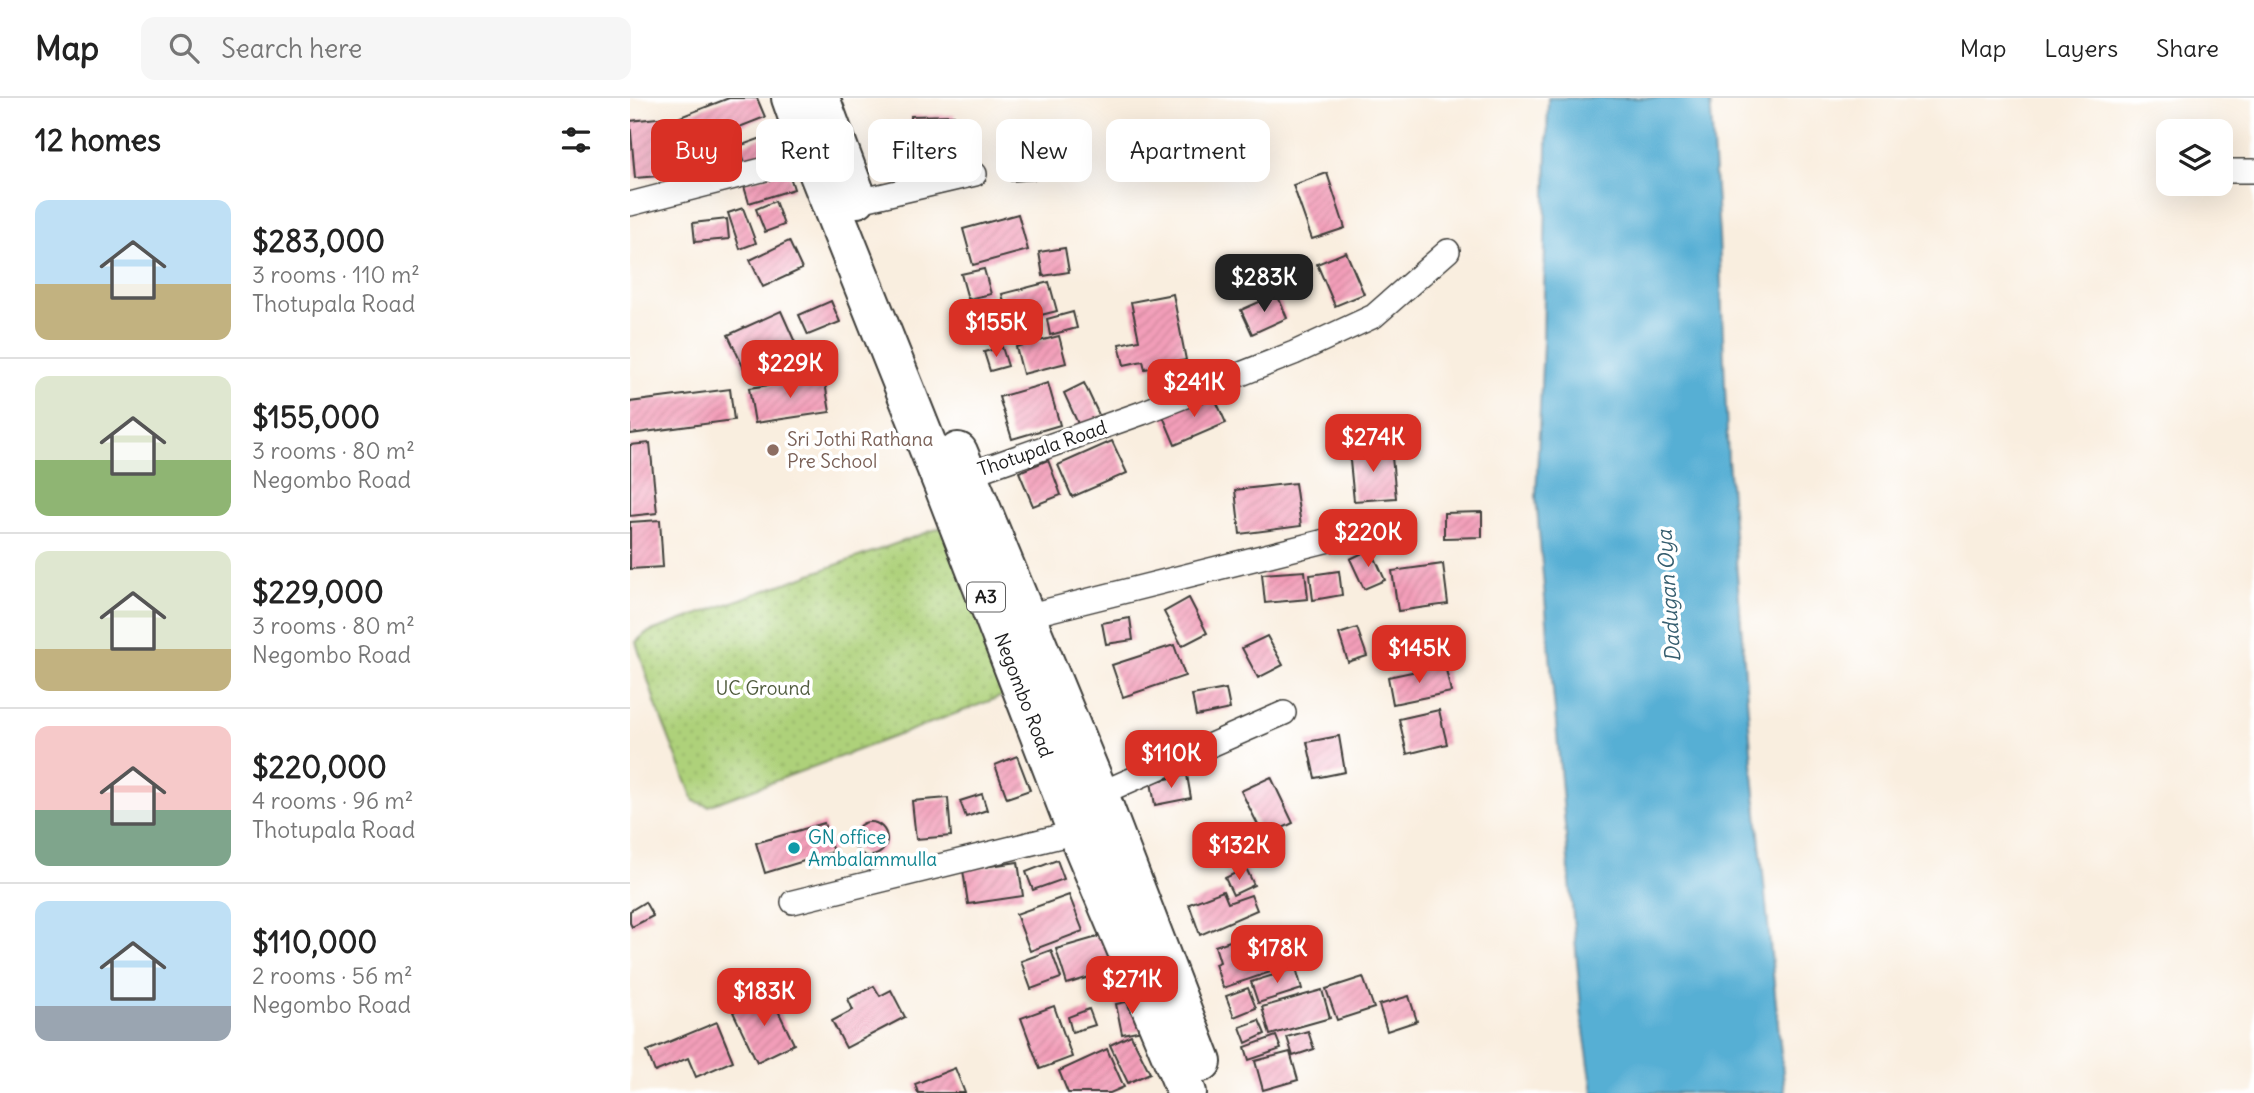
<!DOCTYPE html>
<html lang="en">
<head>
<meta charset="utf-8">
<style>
  :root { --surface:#fff; --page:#f6f6f6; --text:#222; --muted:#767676; --line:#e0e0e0; --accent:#d93025 }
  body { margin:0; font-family:Delius,sans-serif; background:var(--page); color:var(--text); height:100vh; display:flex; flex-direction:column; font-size:26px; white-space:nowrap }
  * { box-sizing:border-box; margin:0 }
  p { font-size:23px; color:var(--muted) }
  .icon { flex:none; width:38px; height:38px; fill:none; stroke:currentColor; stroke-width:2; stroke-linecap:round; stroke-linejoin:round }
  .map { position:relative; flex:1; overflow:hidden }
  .panel { display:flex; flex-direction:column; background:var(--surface); width:630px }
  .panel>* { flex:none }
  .top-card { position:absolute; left:21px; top:21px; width:665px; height:63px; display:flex; gap:14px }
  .fabs { position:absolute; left:1526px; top:21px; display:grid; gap:14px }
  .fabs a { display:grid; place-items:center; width:77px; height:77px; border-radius:14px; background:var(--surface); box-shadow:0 7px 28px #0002; font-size:35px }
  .price { position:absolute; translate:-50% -60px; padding:0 16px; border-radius:14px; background:var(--accent); color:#fff; font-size:23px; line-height:46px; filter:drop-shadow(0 2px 4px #0008) }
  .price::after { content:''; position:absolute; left:50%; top:42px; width:21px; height:16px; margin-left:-10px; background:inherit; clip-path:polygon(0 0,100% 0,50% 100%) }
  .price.on { background:#222; color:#fff }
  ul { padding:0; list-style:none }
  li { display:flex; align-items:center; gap:21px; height:175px; padding:0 35px }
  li+li { border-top:2px solid var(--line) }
  li span { display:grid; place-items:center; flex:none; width:196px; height:140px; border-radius:14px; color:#555 }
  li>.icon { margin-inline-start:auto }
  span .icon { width:84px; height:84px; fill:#fffc; stroke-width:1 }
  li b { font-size:30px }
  h2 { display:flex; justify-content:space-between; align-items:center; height:84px; padding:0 35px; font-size:30px }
  .pill { padding:0 24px; border-radius:14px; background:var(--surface); box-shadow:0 7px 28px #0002; font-size:24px; line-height:63px }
  .pill.on { background:var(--accent); color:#fff }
  header { display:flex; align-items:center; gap:42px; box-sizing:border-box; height:98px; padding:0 35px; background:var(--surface); border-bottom:2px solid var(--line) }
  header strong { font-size:33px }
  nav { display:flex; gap:38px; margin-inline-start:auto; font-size:24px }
  .search { width:490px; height:63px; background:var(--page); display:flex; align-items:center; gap:18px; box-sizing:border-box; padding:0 24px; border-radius:14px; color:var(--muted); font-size:26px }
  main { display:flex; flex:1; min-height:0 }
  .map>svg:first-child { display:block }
  .park { fill:url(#park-dots); stroke:#65764b; stroke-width:2 }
  .water { fill:#56afd4; stroke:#396678; stroke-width:2 }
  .building { fill:url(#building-hatch) }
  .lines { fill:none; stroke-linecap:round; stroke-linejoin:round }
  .street-casing { stroke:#3d3c39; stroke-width:26 }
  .highway-casing { stroke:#3d3c39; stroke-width:42 }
  .street { stroke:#fff; stroke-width:23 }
  .highway { stroke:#fff; stroke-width:38 }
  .education-dot { fill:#8d6e63; stroke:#fff; stroke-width:2.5 }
  .culture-dot { fill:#0f9aa8; stroke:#fff; stroke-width:2.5 }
  .labels { text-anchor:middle; stroke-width:7; stroke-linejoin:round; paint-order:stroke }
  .shield { fill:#fff; stroke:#606060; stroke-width:2 }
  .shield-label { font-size:18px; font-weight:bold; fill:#1c1c1c }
  .education-label { font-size:19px; fill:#785e54; stroke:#fff; text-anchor:start }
  .street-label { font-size:19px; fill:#1c1c1c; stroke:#fff }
  .park-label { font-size:19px; fill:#4f5b3d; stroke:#fff }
  .culture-label { font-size:19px; fill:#0d838f; stroke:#fff; text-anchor:start }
  .water-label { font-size:21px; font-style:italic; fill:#365e6f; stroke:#fff }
</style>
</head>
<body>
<header>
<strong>Map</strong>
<div class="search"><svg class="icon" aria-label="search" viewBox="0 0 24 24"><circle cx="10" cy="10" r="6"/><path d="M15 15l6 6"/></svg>Search here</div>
<nav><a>Map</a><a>Layers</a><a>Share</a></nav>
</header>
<main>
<section class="panel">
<h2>12 homes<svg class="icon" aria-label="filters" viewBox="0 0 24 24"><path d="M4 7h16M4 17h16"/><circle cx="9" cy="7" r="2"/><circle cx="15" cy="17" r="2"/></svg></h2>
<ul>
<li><span style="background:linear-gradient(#bfe0f5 60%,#c2b280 0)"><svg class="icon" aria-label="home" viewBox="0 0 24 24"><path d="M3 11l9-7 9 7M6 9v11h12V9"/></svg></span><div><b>$283,000</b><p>3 rooms · 110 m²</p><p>Thotupala Road</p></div></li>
<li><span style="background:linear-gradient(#dfe7d0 60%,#8fb573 0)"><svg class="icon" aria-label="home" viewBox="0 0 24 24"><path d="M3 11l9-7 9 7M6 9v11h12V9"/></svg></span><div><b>$155,000</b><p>3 rooms · 80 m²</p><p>Negombo Road</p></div></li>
<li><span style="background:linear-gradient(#dfe7d0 70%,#c2b280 0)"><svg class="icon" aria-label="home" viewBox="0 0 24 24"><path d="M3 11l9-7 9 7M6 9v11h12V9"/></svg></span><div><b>$229,000</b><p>3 rooms · 80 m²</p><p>Negombo Road</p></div></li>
<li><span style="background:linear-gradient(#f6c9c9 60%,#7fa58c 0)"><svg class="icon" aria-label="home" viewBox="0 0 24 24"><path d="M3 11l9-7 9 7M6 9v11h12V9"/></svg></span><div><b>$220,000</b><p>4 rooms · 96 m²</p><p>Thotupala Road</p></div></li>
<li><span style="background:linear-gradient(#bfe0f5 75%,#9aa5b1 0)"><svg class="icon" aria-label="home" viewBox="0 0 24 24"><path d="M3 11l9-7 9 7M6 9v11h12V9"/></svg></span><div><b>$110,000</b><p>2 rooms · 56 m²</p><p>Negombo Road</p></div></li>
</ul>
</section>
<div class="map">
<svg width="1624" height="995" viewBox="0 0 1624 995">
  <defs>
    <pattern id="park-dots" width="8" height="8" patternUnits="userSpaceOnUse" patternTransform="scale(1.75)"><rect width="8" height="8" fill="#aed17a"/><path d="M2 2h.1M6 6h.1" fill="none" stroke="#95b369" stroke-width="1.8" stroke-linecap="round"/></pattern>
    <pattern id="building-hatch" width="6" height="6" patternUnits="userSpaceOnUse" patternTransform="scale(1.75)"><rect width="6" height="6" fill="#f39eb9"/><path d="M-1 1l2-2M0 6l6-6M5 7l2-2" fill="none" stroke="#d0889e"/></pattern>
  </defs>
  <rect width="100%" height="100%" fill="#fff"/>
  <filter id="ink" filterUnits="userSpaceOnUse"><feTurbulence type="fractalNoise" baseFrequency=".0143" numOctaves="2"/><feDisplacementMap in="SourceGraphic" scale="14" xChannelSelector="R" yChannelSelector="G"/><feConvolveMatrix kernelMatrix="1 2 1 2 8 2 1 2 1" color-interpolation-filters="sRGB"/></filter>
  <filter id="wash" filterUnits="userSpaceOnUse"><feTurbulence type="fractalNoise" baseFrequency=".00686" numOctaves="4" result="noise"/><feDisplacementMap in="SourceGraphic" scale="28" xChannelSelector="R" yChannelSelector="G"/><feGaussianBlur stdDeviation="1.57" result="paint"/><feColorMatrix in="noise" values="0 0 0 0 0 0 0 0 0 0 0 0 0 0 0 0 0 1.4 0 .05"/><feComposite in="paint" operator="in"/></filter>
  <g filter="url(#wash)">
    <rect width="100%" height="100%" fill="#f9eedf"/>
    <path class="park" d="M 315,428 L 381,595 L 78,708 L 64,703 L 26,607 L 6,544 L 16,535 Z"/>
    <path class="water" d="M 918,0 L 1080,0 L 1089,137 L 1098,362 L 1123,676 L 1155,995 L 963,995 L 952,920 L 906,399 L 913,244 Z"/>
    <g id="blocks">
      <g class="building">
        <path d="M 99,0 L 127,0 L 135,19 L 61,48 L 50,19 Z"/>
        <path d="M 324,17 L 325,38 L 281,40 L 281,18 Z"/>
        <path d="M 36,19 L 41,77 L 5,80 L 0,23 Z"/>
        <path d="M 143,36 L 150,56 L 116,67 L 109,48 Z"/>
        <path d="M 91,50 L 97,70 L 70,78 L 65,57 Z"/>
        <path d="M 419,52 L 421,80 L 381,83 L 379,54 Z"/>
        <path d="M 158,72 L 164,91 L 119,105 L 113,85 Z"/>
        <path d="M 697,75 L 715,130 L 682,141 L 663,87 Z"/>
        <path d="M 145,103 L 154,127 L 135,134 L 126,111 Z"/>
        <path d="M 113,110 L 126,145 L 110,151 L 98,115 Z"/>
        <path d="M 388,116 L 398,152 L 343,167 L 333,131 Z"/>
        <path d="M 97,121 L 99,141 L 65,144 L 63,125 Z"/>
        <path d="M 159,143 L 172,171 L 133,189 L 120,162 Z"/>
        <path d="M 435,150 L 439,174 L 413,178 L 409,154 Z"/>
        <path d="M 716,154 L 734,196 L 705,208 L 687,166 Z"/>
        <path d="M 354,171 L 361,196 L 338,201 L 331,176 Z"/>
        <path d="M 419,184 L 427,213 L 407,218 L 411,230 L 371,240 L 364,212 L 375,209 L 372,196 Z"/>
        <path d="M 543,196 L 556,262 L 515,271 L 513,263 L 494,267 L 489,246 L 509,242 L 501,204 Z"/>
        <path d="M 647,196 L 657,220 L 622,236 L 611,212 Z"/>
        <path d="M 201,203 L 210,224 L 178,237 L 169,217 Z"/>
        <path d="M 151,213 L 168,251 L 116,275 L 98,237 Z"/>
        <path d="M 443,214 L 447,230 L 420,237 L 417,221 Z"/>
        <path d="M 429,238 L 436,265 L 393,276 L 386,249 Z"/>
        <path d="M 372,249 L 378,268 L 360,273 L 354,254 Z"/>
        <path d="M 194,279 L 200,314 L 125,325 L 119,290 Z"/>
        <path d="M 418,285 L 430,327 L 382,341 L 369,299 Z"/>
        <path d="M 454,285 L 470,319 L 449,328 L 434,295 Z"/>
        <path d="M 100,291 L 104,322 L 0,336 L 0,304 Z"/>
        <path d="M 582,294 L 596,325 L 545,347 L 532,316 Z"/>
        <path d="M 482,343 L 497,375 L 442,399 L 428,367 Z"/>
        <path d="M 20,345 L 27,415 L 0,418 L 0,347 Z"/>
        <path d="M 761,349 L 766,400 L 724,403 L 719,353 Z"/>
        <path d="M 418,362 L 431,397 L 403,408 L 389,374 Z"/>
        <path d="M 665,385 L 671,428 L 610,436 L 605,392 Z"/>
        <path d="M 852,414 L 852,439 L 814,440 L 814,415 Z"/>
        <path d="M 30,422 L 33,469 L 0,471 L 0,424 Z"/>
        <path d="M 741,451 L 755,482 L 734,491 L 720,461 Z"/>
        <path d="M 813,466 L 818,506 L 768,513 L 762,473 Z"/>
        <path d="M 675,473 L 678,501 L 635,505 L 632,476 Z"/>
        <path d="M 709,473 L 712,497 L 683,502 L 680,477 Z"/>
        <path d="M 559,500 L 577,535 L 552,548 L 534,514 Z"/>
        <path d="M 500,520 L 503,542 L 476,546 L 472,525 Z"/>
        <path d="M 727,530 L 737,558 L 718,564 L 709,536 Z"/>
        <path d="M 637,538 L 653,567 L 628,580 L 612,550 Z"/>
        <path d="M 544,547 L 555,578 L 493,599 L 482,567 Z"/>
        <path d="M 815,567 L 821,594 L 763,606 L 758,579 Z"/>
        <path d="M 596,591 L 600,611 L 566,618 L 562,597 Z"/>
        <path d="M 809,612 L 817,646 L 777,656 L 769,621 Z"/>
        <path d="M 709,638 L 715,674 L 685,680 L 677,644 Z"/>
        <path d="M 387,658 L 400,692 L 377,700 L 365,667 Z"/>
        <path d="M 557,677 L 561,700 L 525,707 L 521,684 Z"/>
        <path d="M 641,679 L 663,725 L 634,739 L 611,693 Z"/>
        <path d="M 352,696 L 357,712 L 336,719 L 330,703 Z"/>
        <path d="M 318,700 L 321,738 L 286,741 L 282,703 Z"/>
        <circle cx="240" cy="741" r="17"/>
        <path d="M 194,725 L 203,754 L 135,775 L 126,745 Z"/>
        <path d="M 427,762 L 434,781 L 403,792 L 396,774 Z"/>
        <path d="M 388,764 L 393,798 L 338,806 L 333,772 Z"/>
        <path d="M 616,770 L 624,787 L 603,797 L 595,780 Z"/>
        <path d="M 593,793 L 598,805 L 621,797 L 627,812 L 570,837 L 559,806 Z"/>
        <path d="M 439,797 L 453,833 L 400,853 L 386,816 Z"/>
        <path d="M 15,804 L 23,818 L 2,829 L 0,825 L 0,813 Z"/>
        <path d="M 627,834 L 631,848 L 646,843 L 655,869 L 593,890 L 585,866 L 590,864 L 585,848 Z"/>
        <path d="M 478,836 L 488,870 L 437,886 L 426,851 Z"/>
        <path d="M 421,852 L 431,880 L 401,891 L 391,863 Z"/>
        <path d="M 666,870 L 672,891 L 628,905 L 621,884 Z"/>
        <path d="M 733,879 L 744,910 L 707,922 L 696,891 Z"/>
        <path d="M 244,888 L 250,898 L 261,892 L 275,919 L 216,950 L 202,923 L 223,912 L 218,901 Z"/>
        <path d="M 618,890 L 626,910 L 604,919 L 596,898 Z"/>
        <path d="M 692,892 L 700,920 L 640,937 L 632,909 Z"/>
        <path d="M 140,896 L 164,946 L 127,964 L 103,914 Z"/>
        <path d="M 779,898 L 787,923 L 757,933 L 749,907 Z"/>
        <path d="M 511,901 L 517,931 L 492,936 L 486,906 Z"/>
        <path d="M 424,908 L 442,959 L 410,971 L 391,920 Z"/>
        <path d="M 459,911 L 465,927 L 442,934 L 438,919 Z"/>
        <path d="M 629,922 L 635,936 L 616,945 L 610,929 Z"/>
        <path d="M 87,924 L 103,963 L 66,979 L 58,960 L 25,974 L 17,953 Z"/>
        <path d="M 678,933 L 684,951 L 663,958 L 657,939 Z"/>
        <path d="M 501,937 L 520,975 L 498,985 L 480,947 Z"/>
        <path d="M 646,938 L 651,951 L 619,962 L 615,949 Z"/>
        <path d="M 477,951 L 494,989 L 480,995 L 438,995 L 429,973 Z"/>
        <path d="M 660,954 L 668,982 L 633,992 L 625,963 Z"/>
        <path d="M 325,970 L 335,995 L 288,995 L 285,986 Z"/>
      </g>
    </g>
  </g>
  <g filter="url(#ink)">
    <use href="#blocks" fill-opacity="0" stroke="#3d3c39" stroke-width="2"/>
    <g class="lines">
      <defs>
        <g id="street">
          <path d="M 1591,73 L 1624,73"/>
          <path d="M 229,103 L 345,76"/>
          <path d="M 0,106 L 182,59"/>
          <path d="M 337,377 L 512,315 L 664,255 L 744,218 L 818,153"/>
          <path d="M 396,518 L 727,435"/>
          <path d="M 469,696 L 654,615"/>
          <path d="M 163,804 L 447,734"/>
        </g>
        <g id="highway">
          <path d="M 161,0 L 182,59 L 312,384 L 447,734 L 557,995"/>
          <path d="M 190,0 L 227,100"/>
          <path d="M 328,354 L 469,696 L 572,964"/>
        </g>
      </defs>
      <use href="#street" class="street-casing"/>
      <use href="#highway" class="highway-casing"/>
      <use href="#street" class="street"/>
      <use href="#highway" class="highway"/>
    </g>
  </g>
  <circle class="education-dot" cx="143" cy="352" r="7"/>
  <circle class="culture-dot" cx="164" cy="750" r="7"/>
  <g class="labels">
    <rect class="shield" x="337" y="484.5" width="38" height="29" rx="5"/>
    <g class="shield-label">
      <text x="356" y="505">A3</text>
    </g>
    <g class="education-label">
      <text x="157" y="348">Sri Jothi Rathana<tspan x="157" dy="22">Pre School</tspan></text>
    </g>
    <g class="street-label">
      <text transform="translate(412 350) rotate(-19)" y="7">Thotupala Road</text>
      <text transform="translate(394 597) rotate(69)" y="7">Negombo Road</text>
    </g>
    <g class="park-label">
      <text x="133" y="597">UC Ground</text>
    </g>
    <g class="culture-label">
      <text x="178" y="746">GN office<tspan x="178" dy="22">Ambalammulla</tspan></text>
    </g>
    <g class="water-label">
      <text transform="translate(1039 498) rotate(-94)" y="7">Dadugan Oya</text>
    </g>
  </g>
</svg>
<div class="fabs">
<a><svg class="icon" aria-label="layers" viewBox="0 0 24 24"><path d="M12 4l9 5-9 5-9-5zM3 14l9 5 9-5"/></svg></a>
</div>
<b class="price on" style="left:634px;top:216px">$283K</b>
<b class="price" style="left:366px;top:261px">$155K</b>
<b class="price" style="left:160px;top:302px">$229K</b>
<b class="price" style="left:564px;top:321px">$241K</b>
<b class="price" style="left:743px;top:376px">$274K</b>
<b class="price" style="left:738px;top:471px">$220K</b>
<b class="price" style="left:789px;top:587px">$145K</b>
<b class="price" style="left:541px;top:692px">$110K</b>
<b class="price" style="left:609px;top:784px">$132K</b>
<b class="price" style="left:647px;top:887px">$178K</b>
<b class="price" style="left:502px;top:918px">$271K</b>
<b class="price" style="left:134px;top:930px">$183K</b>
<div class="top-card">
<a class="pill on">Buy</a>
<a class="pill">Rent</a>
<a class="pill">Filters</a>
<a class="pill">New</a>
<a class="pill">Apartment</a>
</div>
</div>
</main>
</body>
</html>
